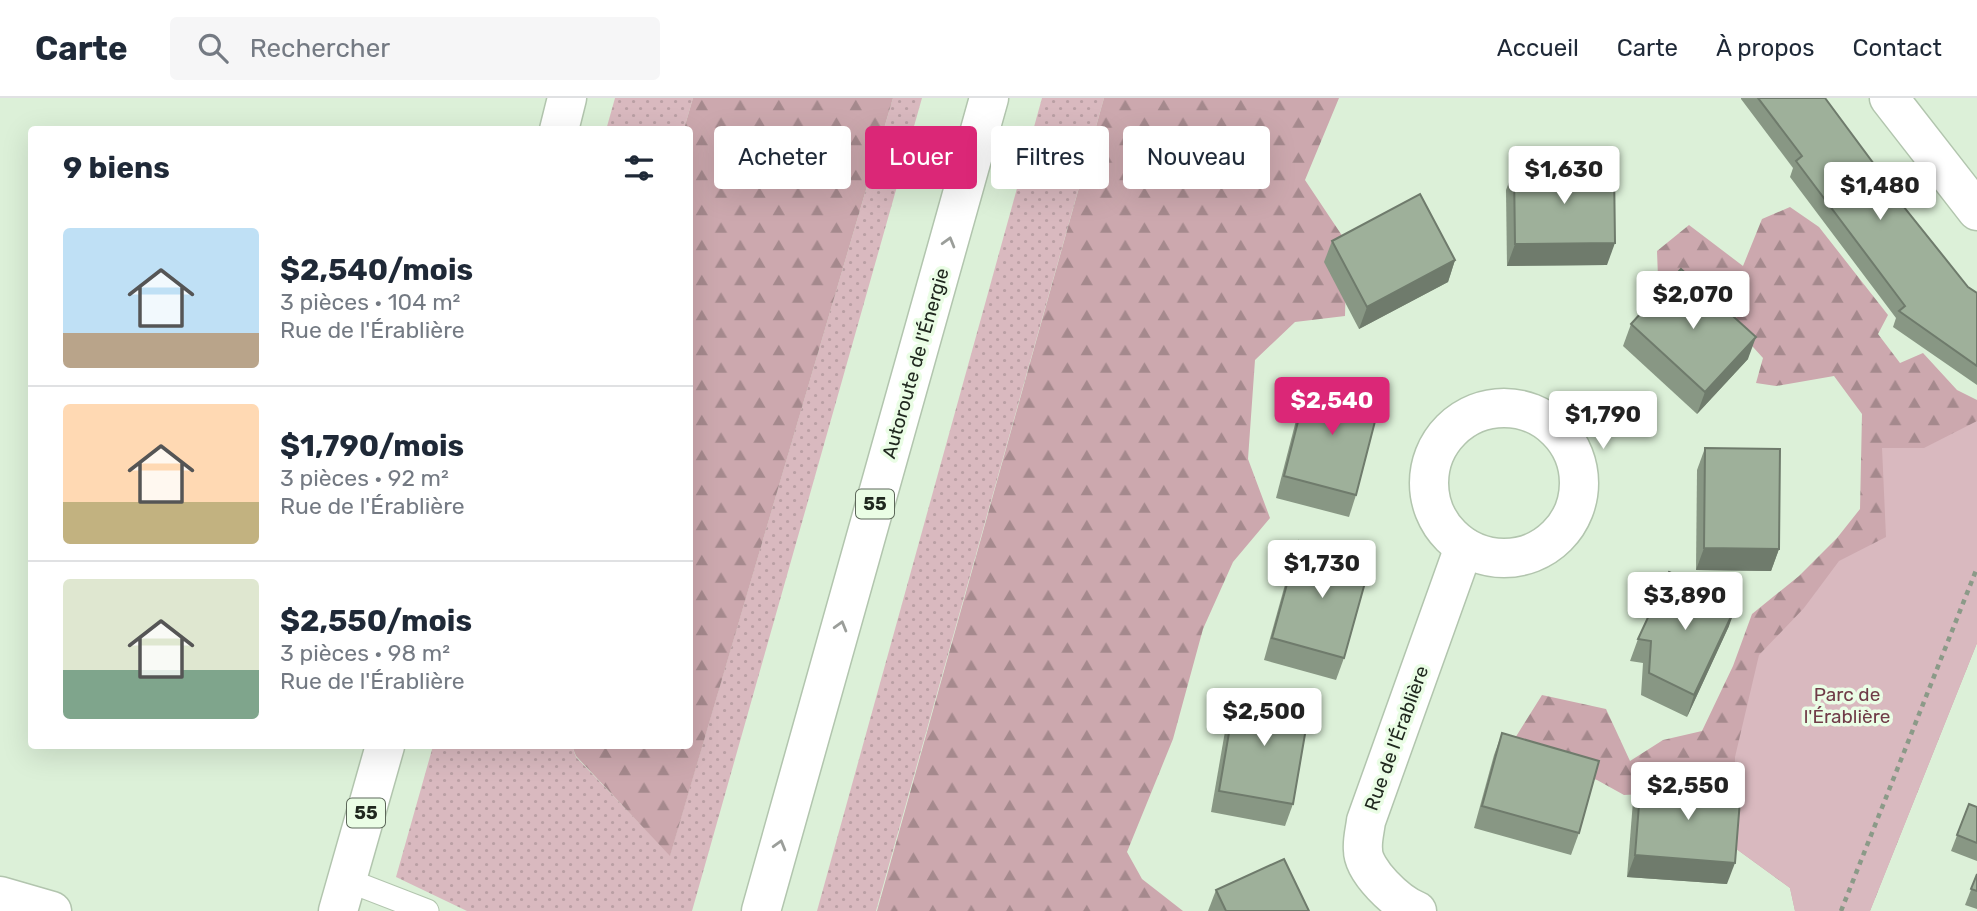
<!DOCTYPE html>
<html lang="fr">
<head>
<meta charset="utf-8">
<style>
  :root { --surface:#fff; --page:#f6f6f7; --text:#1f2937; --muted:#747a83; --line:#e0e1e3; --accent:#db2777 }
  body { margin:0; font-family:Rubik,sans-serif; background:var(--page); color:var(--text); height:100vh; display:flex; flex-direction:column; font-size:26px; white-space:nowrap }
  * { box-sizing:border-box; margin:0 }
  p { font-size:23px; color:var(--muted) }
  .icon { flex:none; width:38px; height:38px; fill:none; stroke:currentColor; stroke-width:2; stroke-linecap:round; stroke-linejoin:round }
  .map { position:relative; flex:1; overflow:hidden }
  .details { position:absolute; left:28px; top:28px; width:665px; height:623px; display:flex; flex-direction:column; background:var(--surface); border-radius:7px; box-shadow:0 7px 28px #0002 }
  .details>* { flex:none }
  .top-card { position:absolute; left:714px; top:28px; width:665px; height:63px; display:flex; gap:14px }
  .price { position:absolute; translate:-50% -60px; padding:0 16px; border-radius:7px; background:#fff; color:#222; font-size:23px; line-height:46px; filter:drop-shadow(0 2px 4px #0008) }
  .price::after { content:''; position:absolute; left:50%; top:42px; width:21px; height:16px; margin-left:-10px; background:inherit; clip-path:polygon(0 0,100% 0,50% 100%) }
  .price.current { background:var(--accent); color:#fff }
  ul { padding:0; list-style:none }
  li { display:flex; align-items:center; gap:21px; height:175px; padding:0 35px }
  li+li { border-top:2px solid var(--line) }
  li span { display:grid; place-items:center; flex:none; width:196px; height:140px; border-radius:7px; color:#555 }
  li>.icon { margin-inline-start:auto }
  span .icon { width:84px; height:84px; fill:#fffc; stroke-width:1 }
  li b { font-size:30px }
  h2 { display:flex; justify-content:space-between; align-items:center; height:84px; padding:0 35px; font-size:30px }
  .chip { padding:0 24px; border-radius:7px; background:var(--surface); box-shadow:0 7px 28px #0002; font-size:24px; line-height:63px }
  .chip.current { background:var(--accent); color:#fff }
  header { display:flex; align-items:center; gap:42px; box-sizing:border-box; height:98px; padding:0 35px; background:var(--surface); border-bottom:2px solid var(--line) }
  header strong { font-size:33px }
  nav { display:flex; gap:38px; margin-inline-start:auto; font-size:24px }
  .search { width:490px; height:63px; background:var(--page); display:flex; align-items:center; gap:18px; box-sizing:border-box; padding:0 24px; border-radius:7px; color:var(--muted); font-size:26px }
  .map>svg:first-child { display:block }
  .grass { fill:url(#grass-dots) }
  .forest { fill:url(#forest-firs) }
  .green { fill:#d9b9bf }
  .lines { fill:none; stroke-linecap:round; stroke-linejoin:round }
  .lane-casing { stroke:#b2c5ae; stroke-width:25 }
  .street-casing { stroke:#b2c5ae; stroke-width:41 }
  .secondary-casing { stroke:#b2c5ae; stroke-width:41 }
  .highway-casing { stroke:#b2c5ae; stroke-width:41 }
  .path { stroke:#8b9a88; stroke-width:4.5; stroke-dasharray:5 5; stroke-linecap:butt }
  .lane { stroke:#fff; stroke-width:23 }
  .street { stroke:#fff; stroke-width:38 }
  .secondary { stroke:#fff; stroke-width:38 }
  .highway { stroke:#fff; stroke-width:38 }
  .wall { fill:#889784 }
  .shaded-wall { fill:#6f7b6c }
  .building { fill:#9eb09a; stroke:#6f7b6c; stroke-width:2 }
  .oneway { stroke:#9b9e9a }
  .labels { text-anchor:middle; stroke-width:7; stroke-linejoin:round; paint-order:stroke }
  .shield { fill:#eafde5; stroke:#5d685a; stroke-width:2 }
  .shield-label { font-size:18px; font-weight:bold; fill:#20281f }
  .street-label { font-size:19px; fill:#20281f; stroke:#eafde5 }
  .park-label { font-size:19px; fill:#703c48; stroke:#eafde5 }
</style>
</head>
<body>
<header>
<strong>Carte</strong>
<div class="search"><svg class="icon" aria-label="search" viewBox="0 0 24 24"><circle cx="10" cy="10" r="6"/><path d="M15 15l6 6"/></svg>Rechercher</div>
<nav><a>Accueil</a><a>Carte</a><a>À propos</a><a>Contact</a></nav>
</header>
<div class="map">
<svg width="1977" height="813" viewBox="0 0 1977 813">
  <defs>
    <pattern id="grass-dots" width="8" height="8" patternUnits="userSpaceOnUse" patternTransform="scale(1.75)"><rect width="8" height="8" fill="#d9b9bf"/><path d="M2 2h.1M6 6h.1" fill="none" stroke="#ba9fa4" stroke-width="1.8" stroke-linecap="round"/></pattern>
    <pattern id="forest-firs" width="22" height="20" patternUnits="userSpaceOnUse" patternTransform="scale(1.75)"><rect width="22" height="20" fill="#cca8ae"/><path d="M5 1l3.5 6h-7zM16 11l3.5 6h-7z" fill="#a5898d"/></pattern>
  </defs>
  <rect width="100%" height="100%" fill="#dcf0d8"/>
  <g class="grass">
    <path d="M 615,0 L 693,0 L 684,31 L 606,32 Z"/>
    <path d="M 893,0 L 922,0 L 692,813 L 467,813 L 396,779 L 433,648 L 572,648 L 576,659 L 670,757 Z"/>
    <path d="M 1042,0 L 1104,0 L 876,813 L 817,813 Z"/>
  </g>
  <g class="forest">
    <path d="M 693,0 L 893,0 L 670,758 L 576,658 L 572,648 L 690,648 L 690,32 L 684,31 Z"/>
    <path d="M 1104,0 L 1339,0 L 1305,82 L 1347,145 L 1345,218 L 1295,224 L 1255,262 L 1248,361 L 1270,420 L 1233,464 L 1203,531 L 1173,641 L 1127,754 L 1142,781 L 1183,813 L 877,813 Z"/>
    <path d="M 1790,109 L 1819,129 L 1888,217 L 1878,236 L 1900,265 L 1923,255 L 1957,292 L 1977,302 L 1977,545 L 1870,813 L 1795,813 L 1790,790 L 1735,750 L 1679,694 L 1624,697 L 1597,682 L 1543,665 L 1512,645 L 1542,597 L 1606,611 L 1630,663 L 1663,642 L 1702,633 L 1733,568 L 1752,516 L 1799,478 L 1837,440 L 1860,411 L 1862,316 L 1834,278 L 1776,288 L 1756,285 L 1763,260 L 1693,183 L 1658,180 L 1657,153 L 1689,127 L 1743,168 L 1762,121 Z"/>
  </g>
  <path class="green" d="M 1977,323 L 1977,545 L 1870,813 L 1795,813 L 1790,790 L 1735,750 L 1735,659 L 1759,557 L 1804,510 L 1839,463 L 1886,439 L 1882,350 L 1924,350 Z"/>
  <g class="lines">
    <defs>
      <path id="lane" d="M 347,782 L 427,813"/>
      <g id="street">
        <path d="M 1889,0 L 1977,113"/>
        <circle cx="1504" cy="385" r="75"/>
        <path d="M 1417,813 C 1397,805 1363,773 1363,752 C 1362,742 1365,732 1366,723 L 1464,449"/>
      </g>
      <path id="secondary" d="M 0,798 L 52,813"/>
      <g id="highway">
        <path d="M 559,32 L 567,0"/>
        <path d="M 338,813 L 385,648"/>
        <path d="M 761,813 L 989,0"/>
      </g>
    </defs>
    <use href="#lane" class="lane-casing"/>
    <use href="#street" class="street-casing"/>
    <use href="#secondary" class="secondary-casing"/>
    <use href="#highway" class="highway-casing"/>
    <path class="path" d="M 1841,813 L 1977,470"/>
    <use href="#lane" class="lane"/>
    <use href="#street" class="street"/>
    <use href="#secondary" class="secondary"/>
    <use href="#highway" class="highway"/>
  </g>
  <g class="wall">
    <path d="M 1741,0 L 1825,0 L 1905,110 L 1968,189 L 1977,195 L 1977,287 L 1893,229 L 1896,220 L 1790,79 L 1793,70 L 1741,1 Z"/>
    <path d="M 1514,71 L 1607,167 L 1507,168 L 1506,92 Z"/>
    <path d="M 1332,143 L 1455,162 L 1448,184 L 1359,231 L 1324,164 Z"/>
    <path d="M 1631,226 L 1748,261 L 1697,316 L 1623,248 Z"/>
    <path d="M 1309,281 L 1356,397 L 1349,419 L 1276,400 L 1301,303 Z"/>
    <path d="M 1705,350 L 1779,451 L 1771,473 L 1696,472 L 1697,372 Z"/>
    <path d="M 1299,443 L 1344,560 L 1336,582 L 1264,562 L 1291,465 Z"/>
    <path d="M 1729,528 L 1687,619 L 1641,597 L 1643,565 L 1630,563 L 1638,541 Z"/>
    <path d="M 1236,594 L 1293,706 L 1285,728 L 1211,714 L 1228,616 Z"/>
    <path d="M 1502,635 L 1579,735 L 1571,757 L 1474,730 L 1494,657 Z"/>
    <path d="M 1641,682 L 1727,786 L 1627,779 L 1633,703 Z"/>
    <path d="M 1969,706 L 1977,709 L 1977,763 L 1951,753 Z"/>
    <path d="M 1977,776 L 1977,811 L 1965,807 Z"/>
    <path d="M 1216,792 L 1309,813 L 1208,813 Z"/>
  </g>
  <g class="shaded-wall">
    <path d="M 1615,145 L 1607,167 L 1507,168 L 1515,146 Z"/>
    <path d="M 1455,162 L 1448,184 L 1359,231 L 1367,209 Z"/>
    <path d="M 1756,239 L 1748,261 L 1697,316 L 1705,294 Z"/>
    <path d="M 1704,450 L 1779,451 L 1771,473 L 1696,472 Z"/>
    <path d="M 1737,506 L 1729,528 L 1687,619 L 1694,597 Z"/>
    <path d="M 1635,757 L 1735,765 L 1727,786 L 1627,779 Z"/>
  </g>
  <g class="building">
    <path d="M 1758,0 L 1825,0 L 1905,108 L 1904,109 L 1968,189 L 1977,195 L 1977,268 L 1899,213 L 1905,208 L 1796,63 L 1802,58 Z"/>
    <path d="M 1614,70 L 1615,145 L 1515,146 L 1514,71 Z"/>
    <path d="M 1420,96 L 1455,162 L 1367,209 L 1332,143 Z"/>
    <path d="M 1681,171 L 1756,239 L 1705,294 L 1631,226 Z"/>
    <path d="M 1309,281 L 1381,300 L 1356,397 L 1284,378 Z"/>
    <path d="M 1705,350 L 1780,351 L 1779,451 L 1704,450 Z"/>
    <path d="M 1299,443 L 1371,463 L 1344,560 L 1272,540 Z"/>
    <path d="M 1669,474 L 1737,506 L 1694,597 L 1649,575 L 1651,543 L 1638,541 Z"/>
    <path d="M 1236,594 L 1310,607 L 1293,706 L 1219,693 Z"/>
    <path d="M 1502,635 L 1599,663 L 1579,735 L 1482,708 Z"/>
    <path d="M 1641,682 L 1741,690 L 1735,765 L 1635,757 Z"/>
    <path d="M 1969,706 L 1977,709 L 1977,745 L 1957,737 Z"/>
    <path d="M 1284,761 L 1309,813 L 1226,813 L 1216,792 Z"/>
    <path d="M 1977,776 L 1977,793 L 1971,791 Z"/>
  </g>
  <defs><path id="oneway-chevron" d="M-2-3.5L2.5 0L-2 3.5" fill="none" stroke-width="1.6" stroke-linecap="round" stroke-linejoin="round" transform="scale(1.75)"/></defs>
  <g class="oneway">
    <use href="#oneway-chevron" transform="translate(949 144) rotate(-74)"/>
    <use href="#oneway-chevron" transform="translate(841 528) rotate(-74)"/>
    <use href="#oneway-chevron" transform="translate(780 747) rotate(-74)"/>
  </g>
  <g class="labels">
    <g class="shield">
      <rect x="856" y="391.5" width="38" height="29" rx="5"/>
      <rect x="347" y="700.5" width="38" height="29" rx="5"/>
    </g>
    <g class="shield-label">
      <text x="875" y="412">55</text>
      <text x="366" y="721">55</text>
    </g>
    <g class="street-label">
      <text transform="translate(915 265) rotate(-74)" y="7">Autoroute de l'Énergie</text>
      <text transform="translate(1396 640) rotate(-70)" y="7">Rue de l'Érablière</text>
    </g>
    <g class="park-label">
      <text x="1847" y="603">Parc de<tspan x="1847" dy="22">l'Érablière</tspan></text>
    </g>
  </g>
</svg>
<b class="price" style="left:1564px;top:108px">$1,630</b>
<b class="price" style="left:1880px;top:124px">$1,480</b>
<b class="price" style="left:1693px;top:233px">$2,070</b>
<b class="price current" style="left:1332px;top:339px">$2,540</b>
<b class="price" style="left:1603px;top:353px">$1,790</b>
<b class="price" style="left:1322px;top:502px">$1,730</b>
<b class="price" style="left:1685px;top:534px">$3,890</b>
<b class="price" style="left:1264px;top:650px">$2,500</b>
<b class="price" style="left:1688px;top:724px">$2,550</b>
<div class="top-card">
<a class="chip">Acheter</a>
<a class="chip current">Louer</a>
<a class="chip">Filtres</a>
<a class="chip">Nouveau</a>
</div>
<section class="details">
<h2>9 biens<svg class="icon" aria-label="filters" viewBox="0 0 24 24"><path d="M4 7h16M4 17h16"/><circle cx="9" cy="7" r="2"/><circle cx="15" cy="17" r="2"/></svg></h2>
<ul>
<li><span style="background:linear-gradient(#bfe0f5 75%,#b9a48a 0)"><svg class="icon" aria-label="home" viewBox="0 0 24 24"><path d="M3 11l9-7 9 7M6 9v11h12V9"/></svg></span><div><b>$2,540/mois</b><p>3 pièces · 104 m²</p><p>Rue de l'Érablière</p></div></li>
<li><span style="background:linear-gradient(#ffd9b3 70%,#c2b280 0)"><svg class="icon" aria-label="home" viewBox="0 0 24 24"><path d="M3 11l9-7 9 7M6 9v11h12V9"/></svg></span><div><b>$1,790/mois</b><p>3 pièces · 92 m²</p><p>Rue de l'Érablière</p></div></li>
<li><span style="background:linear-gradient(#dfe7d0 65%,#7fa58c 0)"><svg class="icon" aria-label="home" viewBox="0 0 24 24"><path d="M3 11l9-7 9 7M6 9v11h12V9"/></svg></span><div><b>$2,550/mois</b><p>3 pièces · 98 m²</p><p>Rue de l'Érablière</p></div></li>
</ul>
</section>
</div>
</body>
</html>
